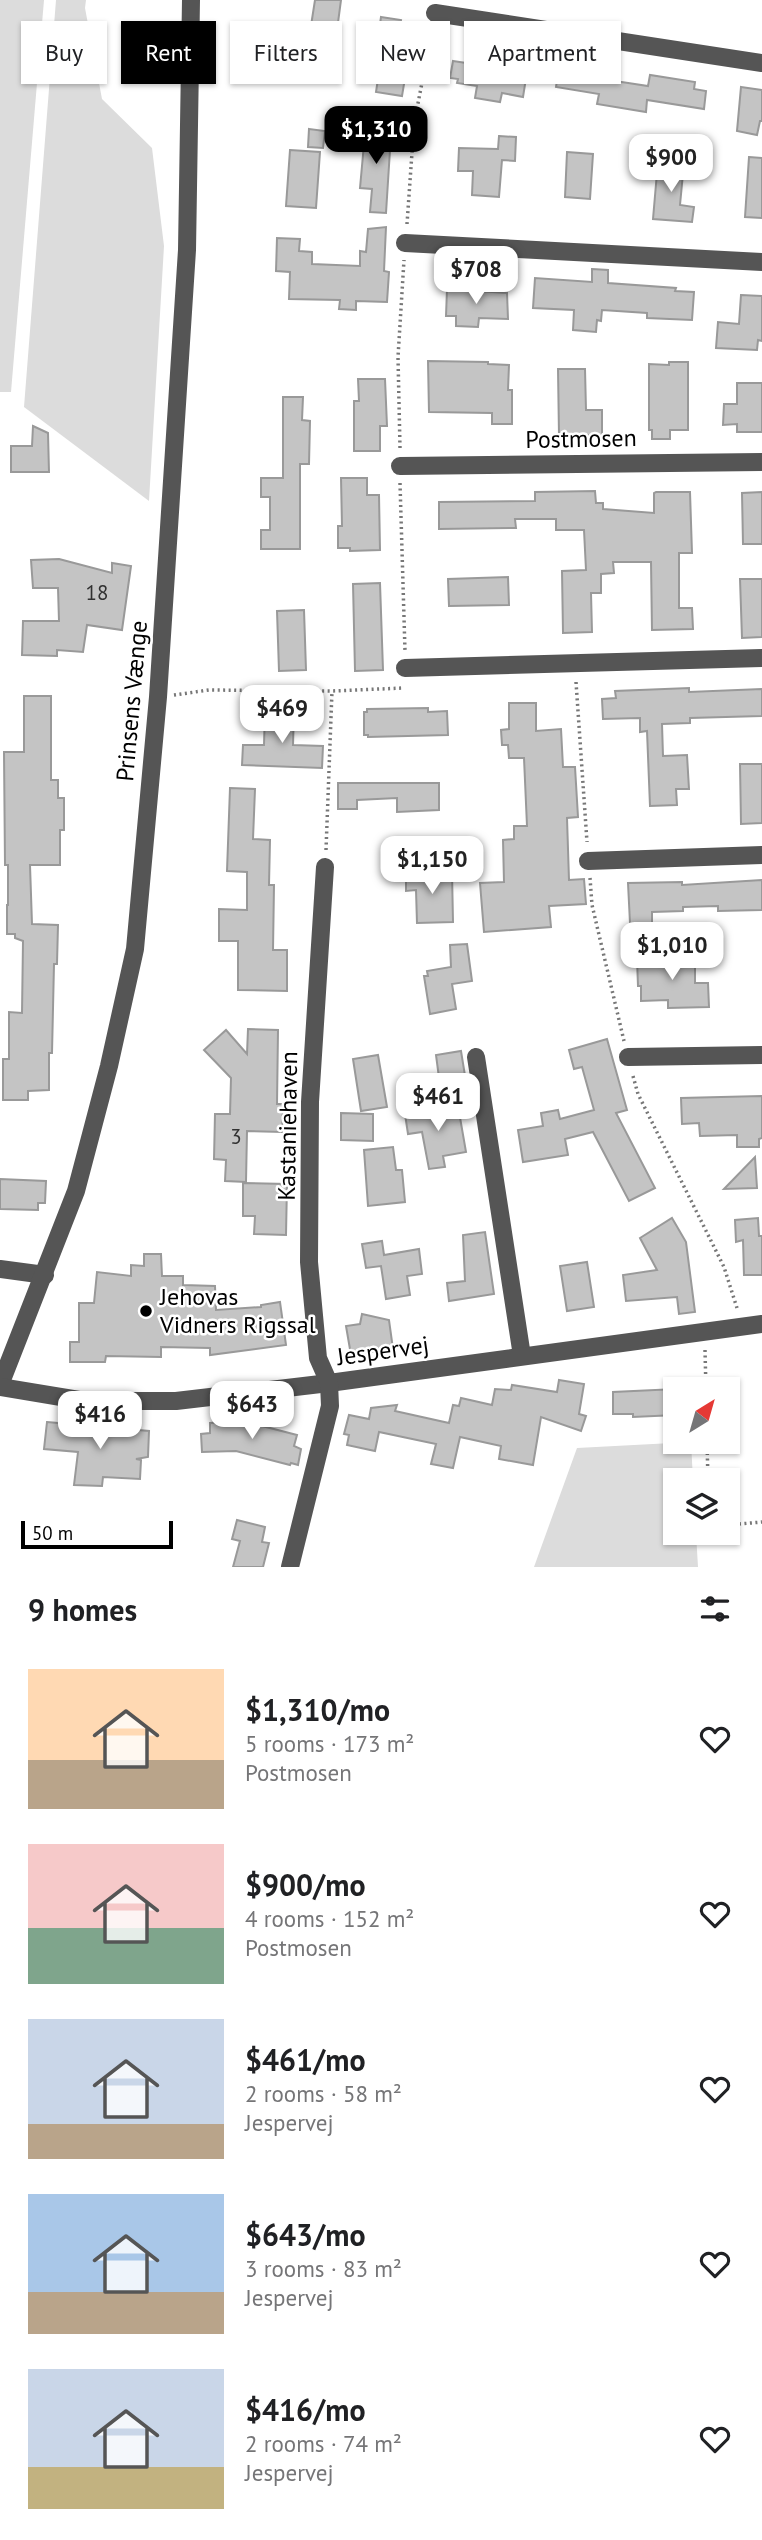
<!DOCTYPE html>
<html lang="en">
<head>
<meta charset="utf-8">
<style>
  :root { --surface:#fff; --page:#f6f6f6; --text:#202124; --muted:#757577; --accent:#000 }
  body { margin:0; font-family:"PT Sans",sans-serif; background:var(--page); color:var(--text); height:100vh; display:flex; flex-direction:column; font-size:26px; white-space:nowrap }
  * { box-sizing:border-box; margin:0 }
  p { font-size:23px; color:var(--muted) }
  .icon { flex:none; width:38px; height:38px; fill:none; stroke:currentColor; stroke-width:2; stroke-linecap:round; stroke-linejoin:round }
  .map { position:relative; height:1567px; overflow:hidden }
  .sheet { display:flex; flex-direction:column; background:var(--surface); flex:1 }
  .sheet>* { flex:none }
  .top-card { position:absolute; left:21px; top:21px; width:721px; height:63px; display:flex; gap:14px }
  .needle { width:46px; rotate:37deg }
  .fabs { position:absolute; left:663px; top:1377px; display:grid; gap:14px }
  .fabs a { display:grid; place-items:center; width:77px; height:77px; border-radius:0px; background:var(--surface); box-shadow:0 2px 5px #0004; font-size:35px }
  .scale { position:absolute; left:21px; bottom:18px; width:152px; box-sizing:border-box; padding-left:7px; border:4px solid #000; border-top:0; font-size:19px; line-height:24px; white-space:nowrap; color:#000; -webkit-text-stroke:5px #fff; paint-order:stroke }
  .price { position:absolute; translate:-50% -60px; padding:0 16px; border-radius:14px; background:#fff; color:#222; font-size:23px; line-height:46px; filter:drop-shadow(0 2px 4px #0008) }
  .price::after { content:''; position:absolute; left:50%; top:42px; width:21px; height:16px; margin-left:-10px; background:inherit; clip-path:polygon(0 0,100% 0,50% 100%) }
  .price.selected { background:var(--accent); color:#fff }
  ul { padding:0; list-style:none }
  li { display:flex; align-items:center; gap:21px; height:175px; padding:0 28px }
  li span { display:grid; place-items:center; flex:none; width:196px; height:140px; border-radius:0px; color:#555 }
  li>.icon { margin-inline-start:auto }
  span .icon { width:84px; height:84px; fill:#fffc; stroke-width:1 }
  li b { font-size:30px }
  h2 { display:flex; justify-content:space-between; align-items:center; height:84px; padding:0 28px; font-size:30px }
  .chip { padding:0 24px; border-radius:0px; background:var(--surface); box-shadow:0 2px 5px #0004; font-size:24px; line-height:63px }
  .chip.selected { background:var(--accent); color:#fff }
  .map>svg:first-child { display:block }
  .green { fill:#dcdcdc }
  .building { fill:#c4c4c4; stroke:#999; stroke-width:2 }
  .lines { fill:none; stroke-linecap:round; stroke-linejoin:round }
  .path { stroke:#777; stroke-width:3.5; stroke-dasharray:2 3.5; stroke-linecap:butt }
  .minor { stroke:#555; stroke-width:18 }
  .poi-dot { fill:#000; stroke:#fff; stroke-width:2.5 }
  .labels { text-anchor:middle; stroke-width:5; stroke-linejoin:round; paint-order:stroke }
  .number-label { font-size:21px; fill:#313131 }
  .street-label { font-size:24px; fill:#000; stroke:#fff }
  .poi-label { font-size:24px; fill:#000; stroke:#fff; text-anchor:start }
</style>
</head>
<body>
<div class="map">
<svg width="762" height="1567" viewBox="0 0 762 1567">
  <rect width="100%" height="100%" fill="#fff"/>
  <g class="green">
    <path d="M 0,0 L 44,0 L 11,392 L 0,392 Z"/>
    <path d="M 56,0 L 86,0 L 85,8 L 102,99 L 152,148 L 164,246 L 149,501 L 24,407 Z"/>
    <path d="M 691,1442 L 693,1480 L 676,1480 L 676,1533 L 696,1533 L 698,1567 L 534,1567 L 577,1448 Z"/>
  </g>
  <g class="building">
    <path d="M 315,0 L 341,0 L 332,68 L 305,64 Z"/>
    <path d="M 381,17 L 401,20 L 398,40 L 411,42 L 402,96 L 376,92 L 383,46 L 377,45 Z"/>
    <path d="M 560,60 L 605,67 L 604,74 L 616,76 L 615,81 L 648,86 L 650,75 L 695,82 L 694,89 L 706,91 L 704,109 L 647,100 L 646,112 L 597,104 L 599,94 L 556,87 Z"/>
    <path d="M 453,61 L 527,72 L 523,97 L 502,93 L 500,102 L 475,98 L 477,86 L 457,83 L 458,79 L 450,78 Z"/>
    <path d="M 741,87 L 762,90 L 762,121 L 760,121 L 757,135 L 737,131 Z"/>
    <path d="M 366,122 L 383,123 L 382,133 L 391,134 L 386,213 L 370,212 L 372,189 L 360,188 Z"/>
    <path d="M 309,129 L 325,131 L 323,148 L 308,147 Z"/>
    <path d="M 499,136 L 516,137 L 515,161 L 502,160 L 499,197 L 472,195 L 473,171 L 458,171 L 459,148 L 498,149 Z"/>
    <path d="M 290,150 L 320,152 L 316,208 L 286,206 Z"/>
    <path d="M 567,152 L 593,154 L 590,199 L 565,197 Z"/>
    <path d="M 749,157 L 762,158 L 762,218 L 745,217 Z"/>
    <path d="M 658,161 L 684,163 L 680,205 L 694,207 L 692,222 L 653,219 Z"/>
    <path d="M 386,227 L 384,271 L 389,272 L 387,302 L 356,301 L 356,310 L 339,309 L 340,300 L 289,299 L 290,272 L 276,271 L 277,238 L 300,239 L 299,251 L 312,252 L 312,264 L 360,266 L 360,251 L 366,252 L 368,229 Z"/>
    <path d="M 592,269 L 608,270 L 608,283 L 676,288 L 675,291 L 694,292 L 692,320 L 647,318 L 647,313 L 602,310 L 601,321 L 597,320 L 596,332 L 573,330 L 574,310 L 533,308 L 535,278 L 592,282 Z"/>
    <path d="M 447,289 L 507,293 L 508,319 L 479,318 L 478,327 L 456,326 L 456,316 L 446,316 Z"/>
    <path d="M 741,295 L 762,296 L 762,341 L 758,340 L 757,350 L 716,348 L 718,322 L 739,324 Z"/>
    <path d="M 428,361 L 488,362 L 488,364 L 509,365 L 508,390 L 512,390 L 512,424 L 492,424 L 492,413 L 429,412 Z"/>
    <path d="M 669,362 L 688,362 L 688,430 L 670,430 L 670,439 L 652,439 L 652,430 L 649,430 L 649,364 L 669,365 Z"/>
    <path d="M 558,369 L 585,369 L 586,410 L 602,410 L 602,435 L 559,435 Z"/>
    <path d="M 358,379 L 385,379 L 387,426 L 380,426 L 380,451 L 354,451 L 354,401 L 359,401 Z"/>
    <path d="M 737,383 L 762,383 L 762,432 L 737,432 L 737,424 L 723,425 L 724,404 L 737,404 Z"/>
    <path d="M 283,397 L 303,397 L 302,420 L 310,421 L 309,464 L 300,464 L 300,549 L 261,549 L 261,530 L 270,530 L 270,497 L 261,497 L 261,478 L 283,478 Z"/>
    <path d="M 33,426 L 48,433 L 49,472 L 11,472 L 11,446 L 32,446 Z"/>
    <path d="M 341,478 L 367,478 L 367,495 L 379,495 L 380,550 L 350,551 L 350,548 L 338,548 L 338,526 L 342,526 Z"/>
    <path d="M 595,491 L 596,503 L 603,503 L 603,509 L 654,513 L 654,493 L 656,492 L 690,492 L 692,553 L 679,553 L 679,608 L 692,608 L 693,629 L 652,630 L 651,562 L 613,562 L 614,573 L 601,574 L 601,593 L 591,593 L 592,632 L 563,633 L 562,571 L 586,570 L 584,530 L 556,530 L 556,519 L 515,519 L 516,528 L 439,529 L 439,502 L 535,501 L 535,492 Z"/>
    <path d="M 762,492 L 762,544 L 743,544 L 742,493 Z"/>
    <path d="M 59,559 L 112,573 L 112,563 L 131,566 L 122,630 L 87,625 L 83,652 L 57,650 L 57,656 L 22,655 L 23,621 L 59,621 L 58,588 L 33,588 L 31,560 Z"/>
    <path d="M 508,577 L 509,605 L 449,606 L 448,579 Z"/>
    <path d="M 740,579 L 762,579 L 762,637 L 742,638 Z"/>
    <path d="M 380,583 L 383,670 L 355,671 L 353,584 Z"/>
    <path d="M 304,610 L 306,670 L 279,671 L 277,611 Z"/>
    <path d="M 689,688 L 689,692 L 762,689 L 762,716 L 690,718 L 690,723 L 662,724 L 663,756 L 687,755 L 689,789 L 676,789 L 677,805 L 650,806 L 647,731 L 640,732 L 640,718 L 603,719 L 602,699 L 616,698 L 615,691 Z"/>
    <path d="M 24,696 L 51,696 L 51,780 L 58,780 L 58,798 L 64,798 L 64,830 L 60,830 L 60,865 L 30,865 L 32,924 L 58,925 L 57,964 L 54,964 L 52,1053 L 49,1053 L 49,1090 L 28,1091 L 28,1100 L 3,1100 L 3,1059 L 9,1059 L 9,1012 L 22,1013 L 23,941 L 15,938 L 15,934 L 7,934 L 7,905 L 8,905 L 8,865 L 5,865 L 4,752 L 24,752 Z"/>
    <path d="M 509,703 L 536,703 L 536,731 L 561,729 L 563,767 L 575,767 L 578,817 L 567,818 L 569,880 L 584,879 L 586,904 L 549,906 L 551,927 L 484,932 L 480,883 L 504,882 L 503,840 L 514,839 L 514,826 L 527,826 L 524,758 L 509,758 L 508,745 L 502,745 L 501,730 L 509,729 Z"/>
    <path d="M 428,708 L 428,712 L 447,711 L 448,735 L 368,737 L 368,735 L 364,735 L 364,712 L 367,712 L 367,709 Z"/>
    <path d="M 265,709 L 294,710 L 293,745 L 323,746 L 322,768 L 242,765 L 243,745 L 264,745 Z"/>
    <path d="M 740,764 L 762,764 L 762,823 L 741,824 Z"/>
    <path d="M 338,783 L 439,783 L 439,810 L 397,812 L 397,798 L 357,800 L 357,809 L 338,809 Z"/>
    <path d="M 230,788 L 255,789 L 253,839 L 270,840 L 269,885 L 274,885 L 273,950 L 287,950 L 287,991 L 238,990 L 238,941 L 219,941 L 219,909 L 247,910 L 247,872 L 227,871 Z"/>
    <path d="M 452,872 L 453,922 L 417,923 L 416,890 L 406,891 L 406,874 Z"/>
    <path d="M 762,880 L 762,910 L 718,911 L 718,906 L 683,907 L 683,911 L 652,912 L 652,923 L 630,923 L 628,883 L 682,882 L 682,885 Z"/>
    <path d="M 467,944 L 472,981 L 452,984 L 456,1009 L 430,1014 L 424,976 L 428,976 L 427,971 L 451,967 L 450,945 Z"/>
    <path d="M 695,957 L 695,983 L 708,983 L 709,1007 L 668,1008 L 668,1000 L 641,1001 L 641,986 L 638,986 L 637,959 Z"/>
    <path d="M 248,1029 L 278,1030 L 277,1104 L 283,1104 L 282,1132 L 247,1131 L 246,1182 L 225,1181 L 226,1160 L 214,1159 L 215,1114 L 230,1114 L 231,1078 L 204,1050 L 226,1030 L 247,1054 Z"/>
    <path d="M 607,1039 L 627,1110 L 616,1113 L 655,1188 L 629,1201 L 593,1132 L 565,1139 L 568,1155 L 523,1162 L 518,1130 L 543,1126 L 541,1113 L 558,1110 L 560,1119 L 594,1110 L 582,1067 L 574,1069 L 569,1050 Z"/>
    <path d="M 461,1051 L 467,1088 L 457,1090 L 459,1105 L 443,1108 L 436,1055 Z"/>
    <path d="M 378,1055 L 387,1107 L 361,1111 L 353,1059 Z"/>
    <path d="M 762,1096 L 762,1138 L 759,1139 L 759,1147 L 737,1147 L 737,1135 L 700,1136 L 699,1123 L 682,1124 L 681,1098 Z"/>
    <path d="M 458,1106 L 466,1152 L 443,1156 L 445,1167 L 429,1169 L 422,1132 L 408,1134 L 405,1114 Z"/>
    <path d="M 341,1113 L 373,1114 L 373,1141 L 341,1140 Z"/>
    <path d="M 393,1147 L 396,1170 L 402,1170 L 405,1202 L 368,1206 L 364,1150 Z"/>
    <path d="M 755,1157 L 757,1188 L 724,1189 Z"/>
    <path d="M 0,1179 L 46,1181 L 45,1203 L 38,1203 L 38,1210 L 0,1209 Z"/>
    <path d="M 243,1183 L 287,1184 L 286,1235 L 254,1234 L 255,1216 L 243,1216 Z"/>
    <path d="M 672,1218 L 686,1242 L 695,1312 L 679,1314 L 677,1297 L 626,1301 L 623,1275 L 657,1270 L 640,1238 Z"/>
    <path d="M 758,1218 L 759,1236 L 762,1236 L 762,1275 L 744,1275 L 743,1240 L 736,1242 L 735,1220 Z"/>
    <path d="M 485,1232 L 494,1294 L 449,1301 L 447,1283 L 465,1281 L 463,1235 Z"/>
    <path d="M 382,1241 L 384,1255 L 419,1249 L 422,1274 L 407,1276 L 410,1295 L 386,1299 L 381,1266 L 366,1268 L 362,1244 Z"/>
    <path d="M 144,1254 L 161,1254 L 162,1276 L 183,1276 L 183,1285 L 215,1286 L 216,1310 L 261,1307 L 261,1305 L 280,1302 L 286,1345 L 210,1355 L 210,1348 L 161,1347 L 161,1357 L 106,1356 L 105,1362 L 70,1362 L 70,1342 L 79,1342 L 79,1303 L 94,1303 L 97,1272 L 131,1276 L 131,1265 L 144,1266 Z"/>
    <path d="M 587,1262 L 594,1307 L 567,1311 L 560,1266 Z"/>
    <path d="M 362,1314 L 389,1320 L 393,1349 L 351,1355 L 346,1326 L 360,1324 Z"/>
    <path d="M 559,1380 L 584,1384 L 579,1414 L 586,1416 L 581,1431 L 541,1417 L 533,1465 L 499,1459 L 501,1446 L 460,1437 L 453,1468 L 431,1464 L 436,1444 L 379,1432 L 375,1451 L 347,1445 L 349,1435 L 344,1434 L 349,1415 L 369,1419 L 371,1408 L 397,1405 L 395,1411 L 449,1423 L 453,1405 L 459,1406 L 461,1398 L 492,1405 L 495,1389 L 511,1390 L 512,1385 L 557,1392 Z"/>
    <path d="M 676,1389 L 676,1415 L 633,1417 L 633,1414 L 613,1414 L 613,1392 Z"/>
    <path d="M 243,1421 L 297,1435 L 294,1446 L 301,1449 L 298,1465 L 291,1463 L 290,1465 L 236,1451 L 202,1452 L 201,1434 L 210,1433 L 210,1423 Z"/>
    <path d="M 47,1422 L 149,1431 L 148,1457 L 136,1459 L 141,1460 L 140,1479 L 103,1477 L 102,1486 L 74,1485 L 78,1452 L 44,1449 Z"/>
    <path d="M 237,1520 L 265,1527 L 262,1542 L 269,1543 L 263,1567 L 233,1567 L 240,1541 L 232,1539 Z"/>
  </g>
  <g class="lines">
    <g class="path">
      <path d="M 407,224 L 414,124 L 432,31"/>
      <path d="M 400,448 L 398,357 L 404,260"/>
      <path d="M 400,483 L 405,651"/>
      <path d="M 576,682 L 587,842"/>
      <path d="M 174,695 L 209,690 L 332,691 L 404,688"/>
      <path d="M 326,850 L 332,691"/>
      <path d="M 590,878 L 592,905 L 624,1041"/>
      <path d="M 633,1076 L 638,1094 L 724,1267 L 737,1308"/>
      <path d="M 705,1350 L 706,1390"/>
      <path d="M 707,1442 L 708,1480"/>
      <path d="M 728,1525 L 762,1522"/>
    </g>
    <g class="minor">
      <path d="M 435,13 L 762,63"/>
      <path d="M 405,243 L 762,262"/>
      <path d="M 400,466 L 762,462"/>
      <path d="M 405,668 L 762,658"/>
      <path d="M 588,861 L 762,855"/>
      <path d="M 476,1057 L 522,1356"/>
      <path d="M 628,1057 L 762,1055"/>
      <path d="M 0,1269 L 45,1275"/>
      <path d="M 0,1385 L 76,1191 L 109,1066 L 135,949 L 158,697 L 187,250 L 191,0"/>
      <path d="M 0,1387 L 85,1401 L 176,1401 L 329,1383 L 762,1324"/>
      <path d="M 290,1567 L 330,1406 L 329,1383 L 318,1358 L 309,1262 L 310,1102 L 325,867"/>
    </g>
  </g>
  <circle class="poi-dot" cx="146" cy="1311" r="7"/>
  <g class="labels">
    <g class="number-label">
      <text x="97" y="600">18</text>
      <text x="236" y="1144">3</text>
    </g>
    <g class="street-label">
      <text transform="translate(581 439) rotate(-1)" y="8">Postmosen</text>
      <text transform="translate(132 701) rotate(-85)" y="8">Prinsens Vænge</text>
      <text transform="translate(288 1126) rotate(-89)" y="8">Kastaniehaven</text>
      <text transform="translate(383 1351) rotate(-8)" y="8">Jespervej</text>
    </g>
    <g class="poi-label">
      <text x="160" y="1305">Jehovas<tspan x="160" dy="28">Vidners Rigssal</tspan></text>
    </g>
  </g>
</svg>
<div class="fabs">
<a><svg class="needle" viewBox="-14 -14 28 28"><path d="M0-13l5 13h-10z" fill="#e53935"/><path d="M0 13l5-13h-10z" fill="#757577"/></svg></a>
<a><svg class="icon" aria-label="layers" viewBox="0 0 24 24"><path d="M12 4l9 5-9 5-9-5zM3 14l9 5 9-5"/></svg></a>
</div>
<div class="scale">50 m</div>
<b class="price selected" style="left:376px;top:166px">$1,310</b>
<b class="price" style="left:671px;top:194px">$900</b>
<b class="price" style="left:476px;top:306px">$708</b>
<b class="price" style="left:282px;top:745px">$469</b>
<b class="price" style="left:432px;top:896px">$1,150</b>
<b class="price" style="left:672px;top:982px">$1,010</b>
<b class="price" style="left:438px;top:1133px">$461</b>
<b class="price" style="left:252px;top:1441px">$643</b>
<b class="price" style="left:100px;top:1451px">$416</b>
<div class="top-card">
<a class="chip">Buy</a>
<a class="chip selected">Rent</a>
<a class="chip">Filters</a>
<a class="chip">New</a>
<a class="chip">Apartment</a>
</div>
</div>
<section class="sheet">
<h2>9 homes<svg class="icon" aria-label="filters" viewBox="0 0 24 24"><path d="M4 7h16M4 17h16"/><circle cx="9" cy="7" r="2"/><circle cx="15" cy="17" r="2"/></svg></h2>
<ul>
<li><span style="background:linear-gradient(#ffd9b3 65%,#b9a48a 0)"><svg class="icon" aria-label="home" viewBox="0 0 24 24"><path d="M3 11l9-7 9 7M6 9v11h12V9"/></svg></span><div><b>$1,310/mo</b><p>5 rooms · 173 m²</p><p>Postmosen</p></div><svg class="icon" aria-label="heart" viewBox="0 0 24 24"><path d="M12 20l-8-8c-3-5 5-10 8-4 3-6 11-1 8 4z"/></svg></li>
<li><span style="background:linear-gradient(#f6c9c9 60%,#7fa58c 0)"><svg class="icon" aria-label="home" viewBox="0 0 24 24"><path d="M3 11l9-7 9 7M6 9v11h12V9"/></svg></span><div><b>$900/mo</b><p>4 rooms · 152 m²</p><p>Postmosen</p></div><svg class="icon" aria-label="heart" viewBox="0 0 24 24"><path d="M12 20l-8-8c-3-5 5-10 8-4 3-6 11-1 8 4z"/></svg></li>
<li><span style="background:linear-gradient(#c9d6e8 75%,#b9a48a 0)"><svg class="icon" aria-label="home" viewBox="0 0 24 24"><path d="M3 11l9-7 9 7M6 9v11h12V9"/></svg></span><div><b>$461/mo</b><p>2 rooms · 58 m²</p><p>Jespervej</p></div><svg class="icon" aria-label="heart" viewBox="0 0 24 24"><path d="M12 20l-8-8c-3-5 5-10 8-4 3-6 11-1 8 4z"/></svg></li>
<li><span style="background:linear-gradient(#a9c7e8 70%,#b9a48a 0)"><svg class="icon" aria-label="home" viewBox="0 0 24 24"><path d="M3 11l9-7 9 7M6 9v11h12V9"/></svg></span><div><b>$643/mo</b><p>3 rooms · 83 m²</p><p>Jespervej</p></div><svg class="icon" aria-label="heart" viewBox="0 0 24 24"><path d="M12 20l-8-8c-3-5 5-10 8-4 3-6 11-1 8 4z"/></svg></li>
<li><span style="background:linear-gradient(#c9d6e8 70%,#c2b280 0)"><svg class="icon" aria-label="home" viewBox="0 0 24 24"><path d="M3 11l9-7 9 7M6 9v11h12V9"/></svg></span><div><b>$416/mo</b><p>2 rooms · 74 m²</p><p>Jespervej</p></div><svg class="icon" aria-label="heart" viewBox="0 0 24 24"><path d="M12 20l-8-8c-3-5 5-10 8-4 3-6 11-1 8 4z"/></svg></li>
</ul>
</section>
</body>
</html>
